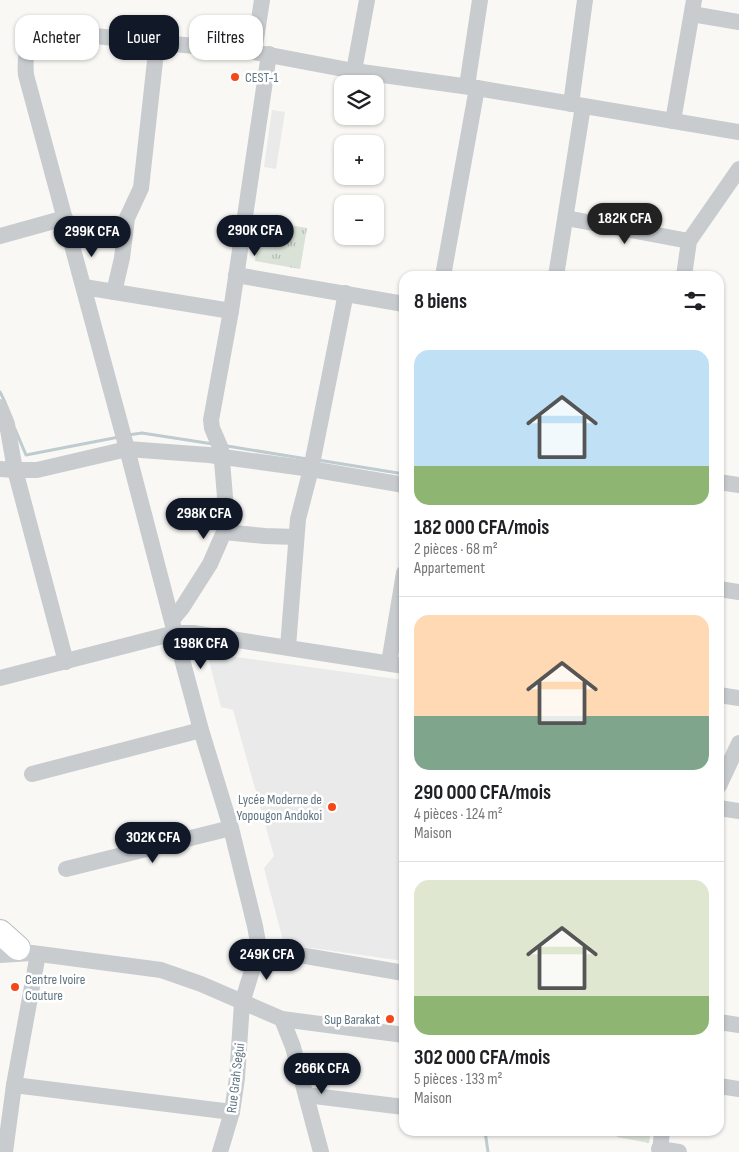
<!DOCTYPE html>
<html lang="fr">
<head>
<meta charset="utf-8">
<style>
  :root { --surface:#fff; --page:#f6f6f6; --text:#202124; --muted:#757577; --line:#e0e0e0; --accent:#111827 }
  body { margin:0; font-family:"Sofia Sans Condensed",sans-serif; background:var(--page); color:var(--text); height:100vh; display:flex; flex-direction:column; font-size:19px; white-space:nowrap }
  * { box-sizing:border-box; margin:0 }
  p { font-size:16px; color:var(--muted) }
  .icon { flex:none; width:28px; height:28px; fill:none; stroke:currentColor; stroke-width:2; stroke-linecap:round; stroke-linejoin:round }
  .map { position:relative; flex:1; overflow:hidden }
  .panel { position:absolute; left:399px; top:271px; width:325px; height:865px; display:flex; flex-direction:column; background:var(--surface); border-radius:15px; box-shadow:0 1px 4px #0004 }
  .panel>* { flex:none }
  .hud { position:absolute; left:15px; top:15px; width:309px; height:45px; display:flex; gap:10px }
  .fabs { position:absolute; left:334px; top:75px; display:grid; gap:10px }
  .fabs a { display:grid; place-items:center; width:50px; height:50px; border-radius:10px; background:var(--surface); box-shadow:0 1px 4px #0004; font-size:25px }
  .price { position:absolute; translate:-50% -42px; padding:0 11px; border-radius:18px; background:var(--accent); color:#fff; font-size:16px; line-height:32px; filter:drop-shadow(0 1px 2px #0008) }
  .price::after { content:''; position:absolute; left:50%; top:30px; width:15px; height:11px; margin-left:-8px; background:inherit; clip-path:polygon(0 0,100% 0,50% 100%) }
  .price.selected { background:#222; color:#fff }
  ul { padding:0; list-style:none }
  li { display:grid; align-content:center; gap:10px; height:265px; padding:0 15px }
  li+li { border-top:1px solid var(--line) }
  li span { display:grid; place-items:center; height:155px; border-radius:15px; color:#555 }
  li>.icon { margin-inline-start:auto }
  span .icon { width:90px; height:90px; fill:#fffc; stroke-width:1 }
  li b { font-size:21px }
  h2 { display:flex; justify-content:space-between; align-items:center; height:60px; padding:0 15px; font-size:21px }
  .chip { padding:0 18px; border-radius:15px; background:var(--surface); box-shadow:0 1px 4px #0004; font-size:18px; line-height:45px }
  .chip.selected { background:var(--accent); color:#fff }
  .map>svg:first-child { display:block }
  .built { fill:#e9eae9 }
  .grass { fill:url(#grass-tufts) }
  .lines { fill:none; stroke-linecap:round; stroke-linejoin:round }
  .stream { stroke:#becbcf; stroke-width:3 }
  .highway-casing { stroke:#babec1; stroke-width:26 }
  .minor { stroke:#c8cccf; stroke-width:16 }
  .highway { stroke:#fff; stroke-width:24 }
  .poi-dot { fill:#f4471a; stroke:#fff; stroke-width:2 }
  .labels { text-anchor:middle; stroke-width:5; stroke-linejoin:round; paint-order:stroke }
  .poi-label { font-size:14px; fill:#607583; stroke:#fff; text-anchor:start }
  .street-label { font-size:14px; fill:#607583; stroke:#fff }
</style>
</head>
<body>
<div class="map">
<svg width="739" height="1152" viewBox="0 0 739 1152">
  <defs>
    <pattern id="grass-tufts" width="24" height="20" patternUnits="userSpaceOnUse" patternTransform="scale(1.25)"><rect width="24" height="20" fill="#dae1d6"/><path d="M3 7l-1-3M5 7V3M7 7l1-3M15 17l-1-3M17 17v-4M19 17l1-3" fill="none" stroke="#b4bbb3"/></pattern>
  </defs>
  <rect width="100%" height="100%" fill="#f9f8f5"/>
  <g class="built">
    <path d="M 272,110 L 285,112 L 276,169 L 264,167 Z"/>
    <path d="M 207,653 L 404,680 L 404,961 L 284,944 L 264,868 L 274,856 L 233,710 L 221,707 Z"/>
  </g>
  <g class="grass">
    <path d="M 260,220 L 307,228 L 300,269 L 255,261 Z"/>
    <path d="M 618,1131 L 651,1131 L 649,1143 L 617,1137 Z"/>
  </g>
  <g class="lines">
    <g class="stream">
      <path d="M 0,392 L 5,402"/>
      <path d="M 15,429 L 26,455 L 119,437"/>
      <path d="M 128,435 L 142,433 L 213,444"/>
      <path d="M 227,446 L 307,459"/>
      <path d="M 318,460 L 404,474"/>
      <path d="M 485,1131 L 488,1152"/>
      <path d="M 585,1131 L 592,1133 L 593,1131"/>
    </g>
    <defs>
      <path id="highway" d="M 0,932 L 18,948"/>
    </defs>
    <use href="#highway" class="highway-casing"/>
    <g class="minor">
      <path d="M 692,14 L 739,22"/>
      <path d="M 254,52 L 262,0"/>
      <path d="M 354,71 L 367,0"/>
      <path d="M 467,86 L 480,0"/>
      <path d="M 571,104 L 585,0"/>
      <path d="M 673,121 L 694,0"/>
      <path d="M 566,218 L 689,241"/>
      <path d="M 0,236 L 65,218"/>
      <path d="M 236,275 L 404,304"/>
      <path d="M 443,276 L 477,88"/>
      <path d="M 556,276 L 583,106"/>
      <path d="M 684,276 L 689,241 L 739,169"/>
      <path d="M 84,287 L 231,311"/>
      <path d="M 114,292 L 122,258 L 127,218 L 141,188 L 157,43"/>
      <path d="M 0,407 L 7,424 L 15,470 L 66,662"/>
      <path d="M 0,469 L 15,470 L 37,470 L 127,449 L 209,455 L 311,469 L 404,485"/>
      <path d="M 719,482 L 739,485"/>
      <path d="M 224,532 L 265,536 L 296,537"/>
      <path d="M 719,589 L 739,592"/>
      <path d="M 172,620 L 182,608 L 210,564 L 224,532 L 226,509 L 221,449 L 212,428 L 211,420 L 231,311 L 269,54"/>
      <path d="M 288,647 L 298,519 L 311,469 L 346,293"/>
      <path d="M 389,663 L 404,573"/>
      <path d="M 0,678 L 175,633 L 193,633 L 404,666"/>
      <path d="M 719,695 L 739,698"/>
      <path d="M 32,774 L 201,730"/>
      <path d="M 719,786 L 739,743"/>
      <path d="M 719,808 L 739,811"/>
      <path d="M 66,869 L 231,828"/>
      <path d="M 259,948 L 404,973"/>
      <path d="M 0,955 L 32,953 L 161,970 L 201,984 L 282,1019 L 404,1035"/>
      <path d="M 282,1019 L 293,1047 L 321,1152"/>
      <path d="M 719,1022 L 739,1025"/>
      <path d="M 14,1085 L 232,1112"/>
      <path d="M 719,1086 L 739,1089"/>
      <path d="M 306,1095 L 404,1107"/>
      <path d="M 659,1149 L 679,1152"/>
      <path d="M 5,1152 L 14,1085 L 38,954"/>
      <path d="M 220,1152 L 232,1112 L 237,1078 L 242,1003 L 259,948 L 255,926 L 231,828 L 201,730 L 175,633 L 127,449 L 26,75 C 24,52 28,34 55,32 L 254,52 L 354,71 L 477,88 L 739,132"/>
      <path d="M 660,1152 L 662,1131"/>
    </g>
    <use href="#highway" class="highway"/>
  </g>
  <g class="poi-dot">
    <circle cx="235" cy="77" r="5"/>
    <circle cx="332" cy="807" r="5"/>
    <circle cx="15" cy="987" r="5"/>
    <circle cx="390" cy="1019" r="5"/>
  </g>
  <g class="labels">
    <g class="poi-label">
      <text x="245" y="82">CEST-1</text>
      <text x="322" y="804" text-anchor="end">Lycée Moderne de<tspan x="322" dy="16">Yopougon Andokoi</tspan></text>
      <text x="25" y="984">Centre Ivoire<tspan x="25" dy="16">Couture</tspan></text>
      <text x="380" y="1024" text-anchor="end">Sup Barakat</text>
    </g>
    <g class="street-label">
      <text transform="translate(235 1078) rotate(-83)" y="5">Rue Grah Segui</text>
    </g>
  </g>
</svg>
<div class="fabs">
<a><svg class="icon" aria-label="layers" viewBox="0 0 24 24"><path d="M12 4l9 5-9 5-9-5zM3 14l9 5 9-5"/></svg></a>
<a>+</a>
<a>−</a>
</div>
<b class="price selected" style="left:625px;top:245px">182K CFA</b>
<b class="price" style="left:255px;top:257px">290K CFA</b>
<b class="price" style="left:92px;top:258px">299K CFA</b>
<b class="price" style="left:204px;top:540px">298K CFA</b>
<b class="price" style="left:201px;top:670px">198K CFA</b>
<b class="price" style="left:153px;top:864px">302K CFA</b>
<b class="price" style="left:267px;top:981px">249K CFA</b>
<b class="price" style="left:322px;top:1095px">266K CFA</b>
<div class="hud">
<a class="chip">Acheter</a>
<a class="chip selected">Louer</a>
<a class="chip">Filtres</a>
</div>
<section class="panel">
<h2>8 biens<svg class="icon" aria-label="filters" viewBox="0 0 24 24"><path d="M4 7h16M4 17h16"/><circle cx="9" cy="7" r="2"/><circle cx="15" cy="17" r="2"/></svg></h2>
<ul>
<li><span style="background:linear-gradient(#bfe0f5 75%,#8fb573 0)"><svg class="icon" aria-label="home" viewBox="0 0 24 24"><path d="M3 11l9-7 9 7M6 9v11h12V9"/></svg></span><div><b>182 000 CFA/mois</b><p>2 pièces · 68 m²</p><p>Appartement</p></div></li>
<li><span style="background:linear-gradient(#ffd9b3 65%,#7fa58c 0)"><svg class="icon" aria-label="home" viewBox="0 0 24 24"><path d="M3 11l9-7 9 7M6 9v11h12V9"/></svg></span><div><b>290 000 CFA/mois</b><p>4 pièces · 124 m²</p><p>Maison</p></div></li>
<li><span style="background:linear-gradient(#dfe7d0 75%,#8fb573 0)"><svg class="icon" aria-label="home" viewBox="0 0 24 24"><path d="M3 11l9-7 9 7M6 9v11h12V9"/></svg></span><div><b>302 000 CFA/mois</b><p>5 pièces · 133 m²</p><p>Maison</p></div></li>
</ul>
</section>
</div>
</body>
</html>
